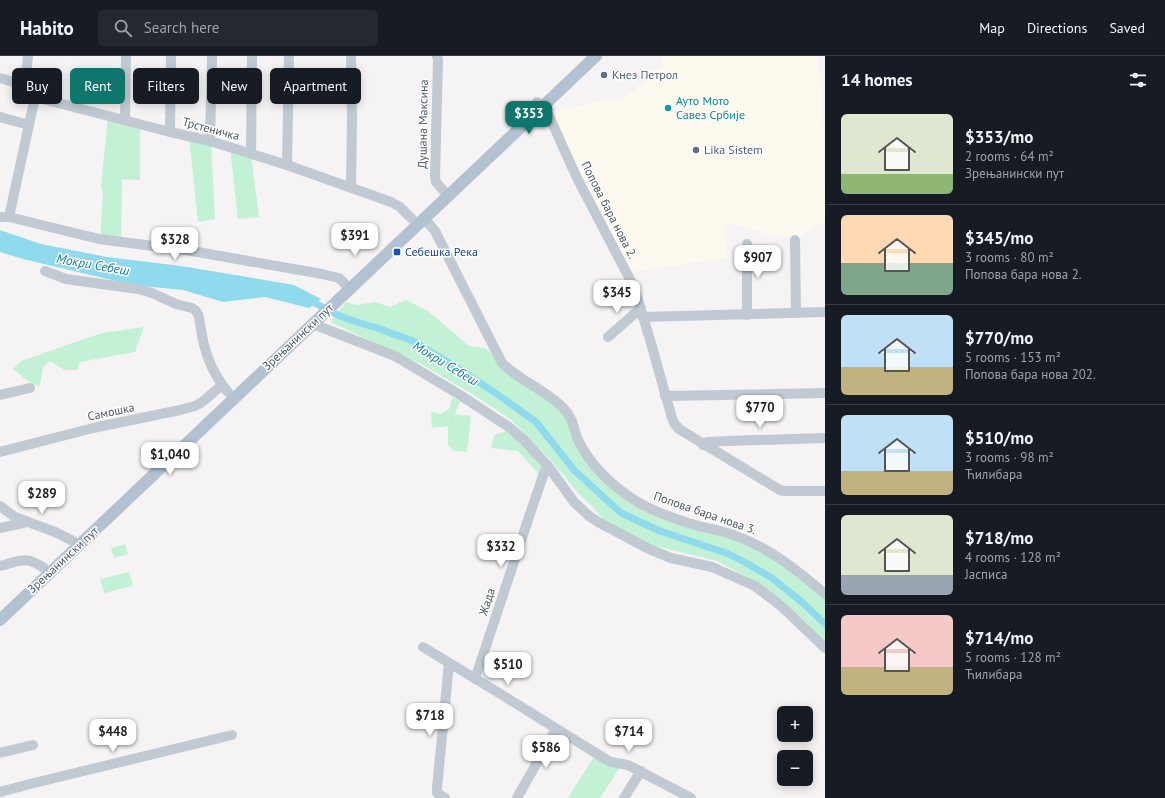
<!DOCTYPE html>
<html lang="en">
<head>
<meta charset="utf-8">
<style>
  :root { --surface:#171b24; --page:#242831; --text:#f1f3f6; --muted:#9ea1a6; --line:#363941; --accent:#0f766e }
  body { margin:0; font-family:"PT Sans",sans-serif; background:var(--page); color:var(--text); height:100vh; display:flex; flex-direction:column; font-size:15px; white-space:nowrap }
  * { box-sizing:border-box; margin:0 }
  p { font-size:13px; color:var(--muted) }
  .icon { flex:none; width:22px; height:22px; fill:none; stroke:currentColor; stroke-width:2; stroke-linecap:round; stroke-linejoin:round }
  .map { position:relative; flex:1; overflow:hidden }
  .side { display:flex; flex-direction:column; background:var(--surface); width:340px }
  .side>* { flex:none }
  .hud { position:absolute; left:12px; top:12px; width:380px; height:36px; display:flex; gap:8px }
  .buttons { position:absolute; left:777px; top:650px; display:grid; gap:8px }
  .buttons a { display:grid; place-items:center; width:36px; height:36px; border-radius:6px; background:var(--surface); box-shadow:0 2px 10px #0003; font-size:20px }
  .price { position:absolute; translate:-50% -34px; padding:0 9px; border-radius:8px; background:#fff; color:#222; font-size:13px; line-height:26px; filter:drop-shadow(0 1px 2px #0008) }
  .price::after { content:''; position:absolute; left:50%; top:24px; width:12px; height:9px; margin-left:-6px; background:inherit; clip-path:polygon(0 0,100% 0,50% 100%) }
  .price.on { background:var(--accent); color:#fff }
  ul { padding:0; list-style:none }
  li { display:flex; align-items:center; gap:12px; height:100px; padding:0 16px }
  li+li { border-top:1px solid var(--line) }
  li span { display:grid; place-items:center; flex:none; width:112px; height:80px; border-radius:6px; color:#555 }
  li>.icon { margin-inline-start:auto }
  span .icon { width:48px; height:48px; fill:#fffc; stroke-width:1 }
  li b { font-size:17px }
  h2 { display:flex; justify-content:space-between; align-items:center; height:48px; padding:0 16px; font-size:17px }
  .pill { padding:0 14px; border-radius:6px; background:var(--surface); box-shadow:0 2px 10px #0003; font-size:14px; line-height:36px }
  .pill.on { background:var(--accent); color:#fff }
  header { display:flex; align-items:center; gap:24px; box-sizing:border-box; height:56px; padding:0 20px; background:var(--surface); border-bottom:1px solid var(--line) }
  header strong { font-size:19px }
  nav { display:flex; gap:22px; margin-inline-start:auto; font-size:14px }
  .search { width:280px; height:36px; background:var(--page); display:flex; align-items:center; gap:10px; box-sizing:border-box; padding:0 14px; border-radius:6px; color:var(--muted); font-size:15px }
  main { display:flex; flex:1; min-height:0 }
  .map>svg:first-child { display:block }
  .commercial { fill:#fdf9ef }
  .green { fill:#c3f1d5 }
  .water { fill:#90daee }
  .lines { fill:none; stroke-linecap:round; stroke-linejoin:round }
  .canal { stroke:#90daee; stroke-width:7 }
  .minor { stroke:#c1cad2; stroke-width:10 }
  .major { stroke:#b3c2d1; stroke-width:12 }
  .service-dot { fill:#5c6f8a; stroke:#fff; stroke-width:1.5 }
  .culture-dot { fill:#0f9aa8; stroke:#fff; stroke-width:1.5 }
  .transit-dot { fill:#1a4fb4; stroke:#fff; stroke-width:1.5 }
  .labels { text-anchor:middle; stroke-width:3; stroke-linejoin:round; paint-order:stroke }
  .service-label { font-size:12px; fill:#4e5e75; stroke:#fff; text-anchor:start }
  .culture-label { font-size:12px; fill:#0d838f; stroke:#fff; text-anchor:start }
  .street-label { font-size:12px; fill:#4a5661; stroke:#fff }
  .transit-label { font-size:12px; fill:#164399; stroke:#fff; text-anchor:start }
  .water-label { font-size:13px; font-style:italic; fill:#0c7c9b; stroke:#fff }
</style>
</head>
<body>
<header>
<strong>Habito</strong>
<div class="search"><svg class="icon" aria-label="search" viewBox="0 0 24 24"><circle cx="10" cy="10" r="6"/><path d="M15 15l6 6"/></svg>Search here</div>
<nav><a>Map</a><a>Directions</a><a>Saved</a></nav>
</header>
<main>
<div class="map">
<svg width="825" height="742" viewBox="0 0 825 742">
  <rect width="100%" height="100%" fill="#f5f3f3"/>
  <path class="commercial" d="M 662,0 L 817,0 L 818,15 L 820,17 L 824,83 L 825,165 L 796,183 L 771,179 L 730,167 L 724,168 L 726,202 L 630,216 L 601,161 L 551,56 L 605,43 L 616,45 L 627,40 L 652,20 L 657,13 L 663,12 Z"/>
  <g class="green">
    <path d="M 108,61 L 140,69 L 140,124 L 122,123 L 121,189 L 100,185 L 103,137 L 101,131 Z"/>
    <path d="M 189,81 L 211,86 L 215,163 L 198,166 Z"/>
    <path d="M 230,92 L 251,99 L 259,161 L 238,163 Z"/>
    <path d="M 406,244 L 428,255 L 469,290 L 485,292 L 502,307 L 558,346 L 586,396 L 636,445 L 735,479 L 825,538 L 825,585 L 758,527 L 717,505 L 648,488 L 603,463 L 592,450 L 578,437 L 549,402 L 511,364 L 479,342 L 421,308 L 330,266 L 346,246 L 357,249 L 375,246 L 390,251 Z"/>
    <path d="M 144,271 L 135,296 L 80,306 L 77,314 L 65,314 L 50,305 L 43,311 L 40,330 L 32,328 L 13,313 L 21,305 L 102,277 Z"/>
    <path d="M 452,341 L 460,346 L 456,355 L 454,381 L 456,358 L 471,360 L 467,396 L 453,395 L 448,389 L 448,370 L 432,372 L 431,355 L 441,358 L 450,352 Z"/>
    <path d="M 507,375 L 544,409 L 539,418 L 518,395 L 491,392 L 494,379 Z"/>
    <path d="M 125,488 L 128,498 L 114,502 L 111,492 Z"/>
    <path d="M 129,516 L 133,530 L 104,537 L 100,523 Z"/>
    <path d="M 595,699 L 620,711 L 600,742 L 568,742 Z"/>
  </g>
  <path class="water" d="M 0,174 L 41,188 L 107,201 L 181,210 L 294,229 L 321,243 L 309,252 L 265,241 L 223,246 L 183,234 L 133,229 L 23,203 L 0,196 Z"/>
  <g class="lines">
    <path class="canal" d="M 307,243 L 342,261 L 360,267 L 377,272 L 413,285 L 459,313 L 491,334 L 536,366 L 575,415 L 621,457 L 660,475 L 729,498 L 748,508 L 772,522 L 803,547 L 825,568"/>
    <g class="minor">
      <path d="M 28,0 C 27,13 22,32 35,41 L 170,76 L 210,85 L 287,109 L 391,146 L 400,151 L 412,163"/>
      <path d="M 351,0 L 352,63 L 351,132"/>
      <path d="M 437,0 L 438,4 L 435,120 L 436,126 L 443,134"/>
      <path d="M 0,22 L 27,30"/>
      <path d="M 537,46 L 549,60 L 577,122 L 634,231 L 651,287 L 672,362 L 674,367 L 679,373 L 780,434 L 785,435 L 825,435"/>
      <path d="M 0,61 L 29,69"/>
      <path d="M 125,64 L 126,0"/>
      <path d="M 170,76 L 171,0"/>
      <path d="M 210,85 L 212,0"/>
      <path d="M 251,97 L 252,0"/>
      <path d="M 287,109 L 289,0"/>
      <path d="M 0,161 L 9,161 L 99,183 L 192,195 L 322,218 L 339,222 L 350,233"/>
      <path d="M 9,161 L 35,41"/>
      <path d="M 424,162 L 435,175 L 502,307 C 521,326 547,334 565,354 C 573,362 574,374 578,384 C 591,410 612,430 636,445 C 654,456 675,463 695,469 C 709,473 723,475 736,480 C 770,492 798,515 825,538"/>
      <path d="M 795,184 L 796,257"/>
      <path d="M 747,188 L 747,259"/>
      <path d="M 45,215 L 66,223 L 138,233 L 152,237 L 176,248 L 192,252 L 196,255 L 198,258 C 200,265 201,273 202,280 C 206,300 215,321 228,336"/>
      <path d="M 643,261 L 825,256"/>
      <path d="M 313,268 L 395,300 L 460,339 L 509,371 L 524,384 L 548,410 L 574,446 L 589,460 L 600,467 L 649,493 L 671,502 L 712,511 L 755,530 L 781,550 L 825,592"/>
      <path d="M 608,281 L 641,252"/>
      <path d="M 0,339 L 30,332"/>
      <path d="M 665,340 L 825,337"/>
      <path d="M 703,389 L 707,386 L 727,385 L 825,382"/>
      <path d="M 0,396 L 93,372 L 180,354 L 195,350 L 201,347 L 222,329"/>
      <path d="M 0,450 L 15,461 L 55,476 L 73,485"/>
      <path d="M 0,472 L 27,466"/>
      <path d="M 0,510 C 20,505 25,499 44,512"/>
      <path d="M 423,591 L 499,637 L 607,704 C 614,708 623,707 630,710 L 691,742"/>
      <path d="M 475,623 L 532,452 L 543,420 L 548,410"/>
      <path d="M 0,697 L 33,689"/>
      <path d="M 0,736 L 34,727 L 232,679"/>
      <path d="M 445,742 L 437,737 L 437,732 L 449,607"/>
      <path d="M 517,742 L 556,673"/>
      <path d="M 624,742 L 641,715"/>
    </g>
    <path class="major" d="M 0,564 L 596,0"/>
  </g>
  <g class="service-dot">
    <circle cx="604" cy="19" r="4"/>
    <circle cx="696" cy="94" r="4"/>
  </g>
  <circle class="culture-dot" cx="668" cy="52" r="4"/>
  <rect class="transit-dot" x="393" y="192" width="8" height="8" rx="2"/>
  <g class="labels">
    <g class="service-label">
      <text x="612" y="23">Кнез Петрол</text>
      <text x="704" y="98">Lika Sistem</text>
    </g>
    <g class="culture-label">
      <text x="676" y="49">Ауто Мото<tspan x="676" dy="14">Савез Србије</tspan></text>
    </g>
    <g class="street-label">
      <text transform="translate(423 68) rotate(-89)" y="4">Душана Максина</text>
      <text transform="translate(211 73) rotate(15)" y="4">Трстеничка</text>
      <text transform="translate(609 154) rotate(63)" y="4">Попова бара нова 2.</text>
      <text transform="translate(298 281) rotate(-43)" y="4">Зрењанински пут</text>
      <text transform="translate(111 356) rotate(-12)" y="4">Самошка</text>
      <text transform="translate(705 457) rotate(19)" y="4">Попова бара нова 3.</text>
      <text transform="translate(63 504) rotate(-43)" y="4">Зрењанински пут</text>
      <text transform="translate(487 546) rotate(-72)" y="4">Жада</text>
    </g>
    <g class="transit-label">
      <text x="405" y="200">Себешка Река</text>
    </g>
    <g class="water-label">
      <text transform="translate(93 208) rotate(10)" y="5">Мокри Себеш</text>
      <text transform="translate(446 307) rotate(31)" y="5">Мокри Себеш</text>
    </g>
  </g>
</svg>
<div class="buttons">
<a>+</a>
<a>−</a>
</div>
<b class="price on" style="left:529px;top:79px">$353</b>
<b class="price" style="left:355px;top:201px">$391</b>
<b class="price" style="left:175px;top:205px">$328</b>
<b class="price" style="left:758px;top:223px">$907</b>
<b class="price" style="left:617px;top:258px">$345</b>
<b class="price" style="left:760px;top:373px">$770</b>
<b class="price" style="left:170px;top:420px">$1,040</b>
<b class="price" style="left:42px;top:459px">$289</b>
<b class="price" style="left:501px;top:512px">$332</b>
<b class="price" style="left:508px;top:630px">$510</b>
<b class="price" style="left:430px;top:681px">$718</b>
<b class="price" style="left:113px;top:697px">$448</b>
<b class="price" style="left:629px;top:697px">$714</b>
<b class="price" style="left:546px;top:713px">$586</b>
<div class="hud">
<a class="pill">Buy</a>
<a class="pill on">Rent</a>
<a class="pill">Filters</a>
<a class="pill">New</a>
<a class="pill">Apartment</a>
</div>
</div>
<section class="side">
<h2>14 homes<svg class="icon" aria-label="filters" viewBox="0 0 24 24"><path d="M4 7h16M4 17h16"/><circle cx="9" cy="7" r="2"/><circle cx="15" cy="17" r="2"/></svg></h2>
<ul>
<li><span style="background:linear-gradient(#dfe7d0 75%,#8fb573 0)"><svg class="icon" aria-label="home" viewBox="0 0 24 24"><path d="M3 11l9-7 9 7M6 9v11h12V9"/></svg></span><div><b>$353/mo</b><p>2 rooms · 64 m²</p><p>Зрењанински пут</p></div></li>
<li><span style="background:linear-gradient(#ffd9b3 60%,#7fa58c 0)"><svg class="icon" aria-label="home" viewBox="0 0 24 24"><path d="M3 11l9-7 9 7M6 9v11h12V9"/></svg></span><div><b>$345/mo</b><p>3 rooms · 80 m²</p><p>Попова бара нова 2.</p></div></li>
<li><span style="background:linear-gradient(#bfe0f5 65%,#c2b280 0)"><svg class="icon" aria-label="home" viewBox="0 0 24 24"><path d="M3 11l9-7 9 7M6 9v11h12V9"/></svg></span><div><b>$770/mo</b><p>5 rooms · 153 m²</p><p>Попова бара нова 202.</p></div></li>
<li><span style="background:linear-gradient(#bfe0f5 70%,#c2b280 0)"><svg class="icon" aria-label="home" viewBox="0 0 24 24"><path d="M3 11l9-7 9 7M6 9v11h12V9"/></svg></span><div><b>$510/mo</b><p>3 rooms · 98 m²</p><p>Ћилибара</p></div></li>
<li><span style="background:linear-gradient(#dfe7d0 75%,#9aa5b1 0)"><svg class="icon" aria-label="home" viewBox="0 0 24 24"><path d="M3 11l9-7 9 7M6 9v11h12V9"/></svg></span><div><b>$718/mo</b><p>4 rooms · 128 m²</p><p>Јасписа</p></div></li>
<li><span style="background:linear-gradient(#f6c9c9 65%,#c2b280 0)"><svg class="icon" aria-label="home" viewBox="0 0 24 24"><path d="M3 11l9-7 9 7M6 9v11h12V9"/></svg></span><div><b>$714/mo</b><p>5 rooms · 128 m²</p><p>Ћилибара</p></div></li>
</ul>
</section>
</main>
</body>
</html>
